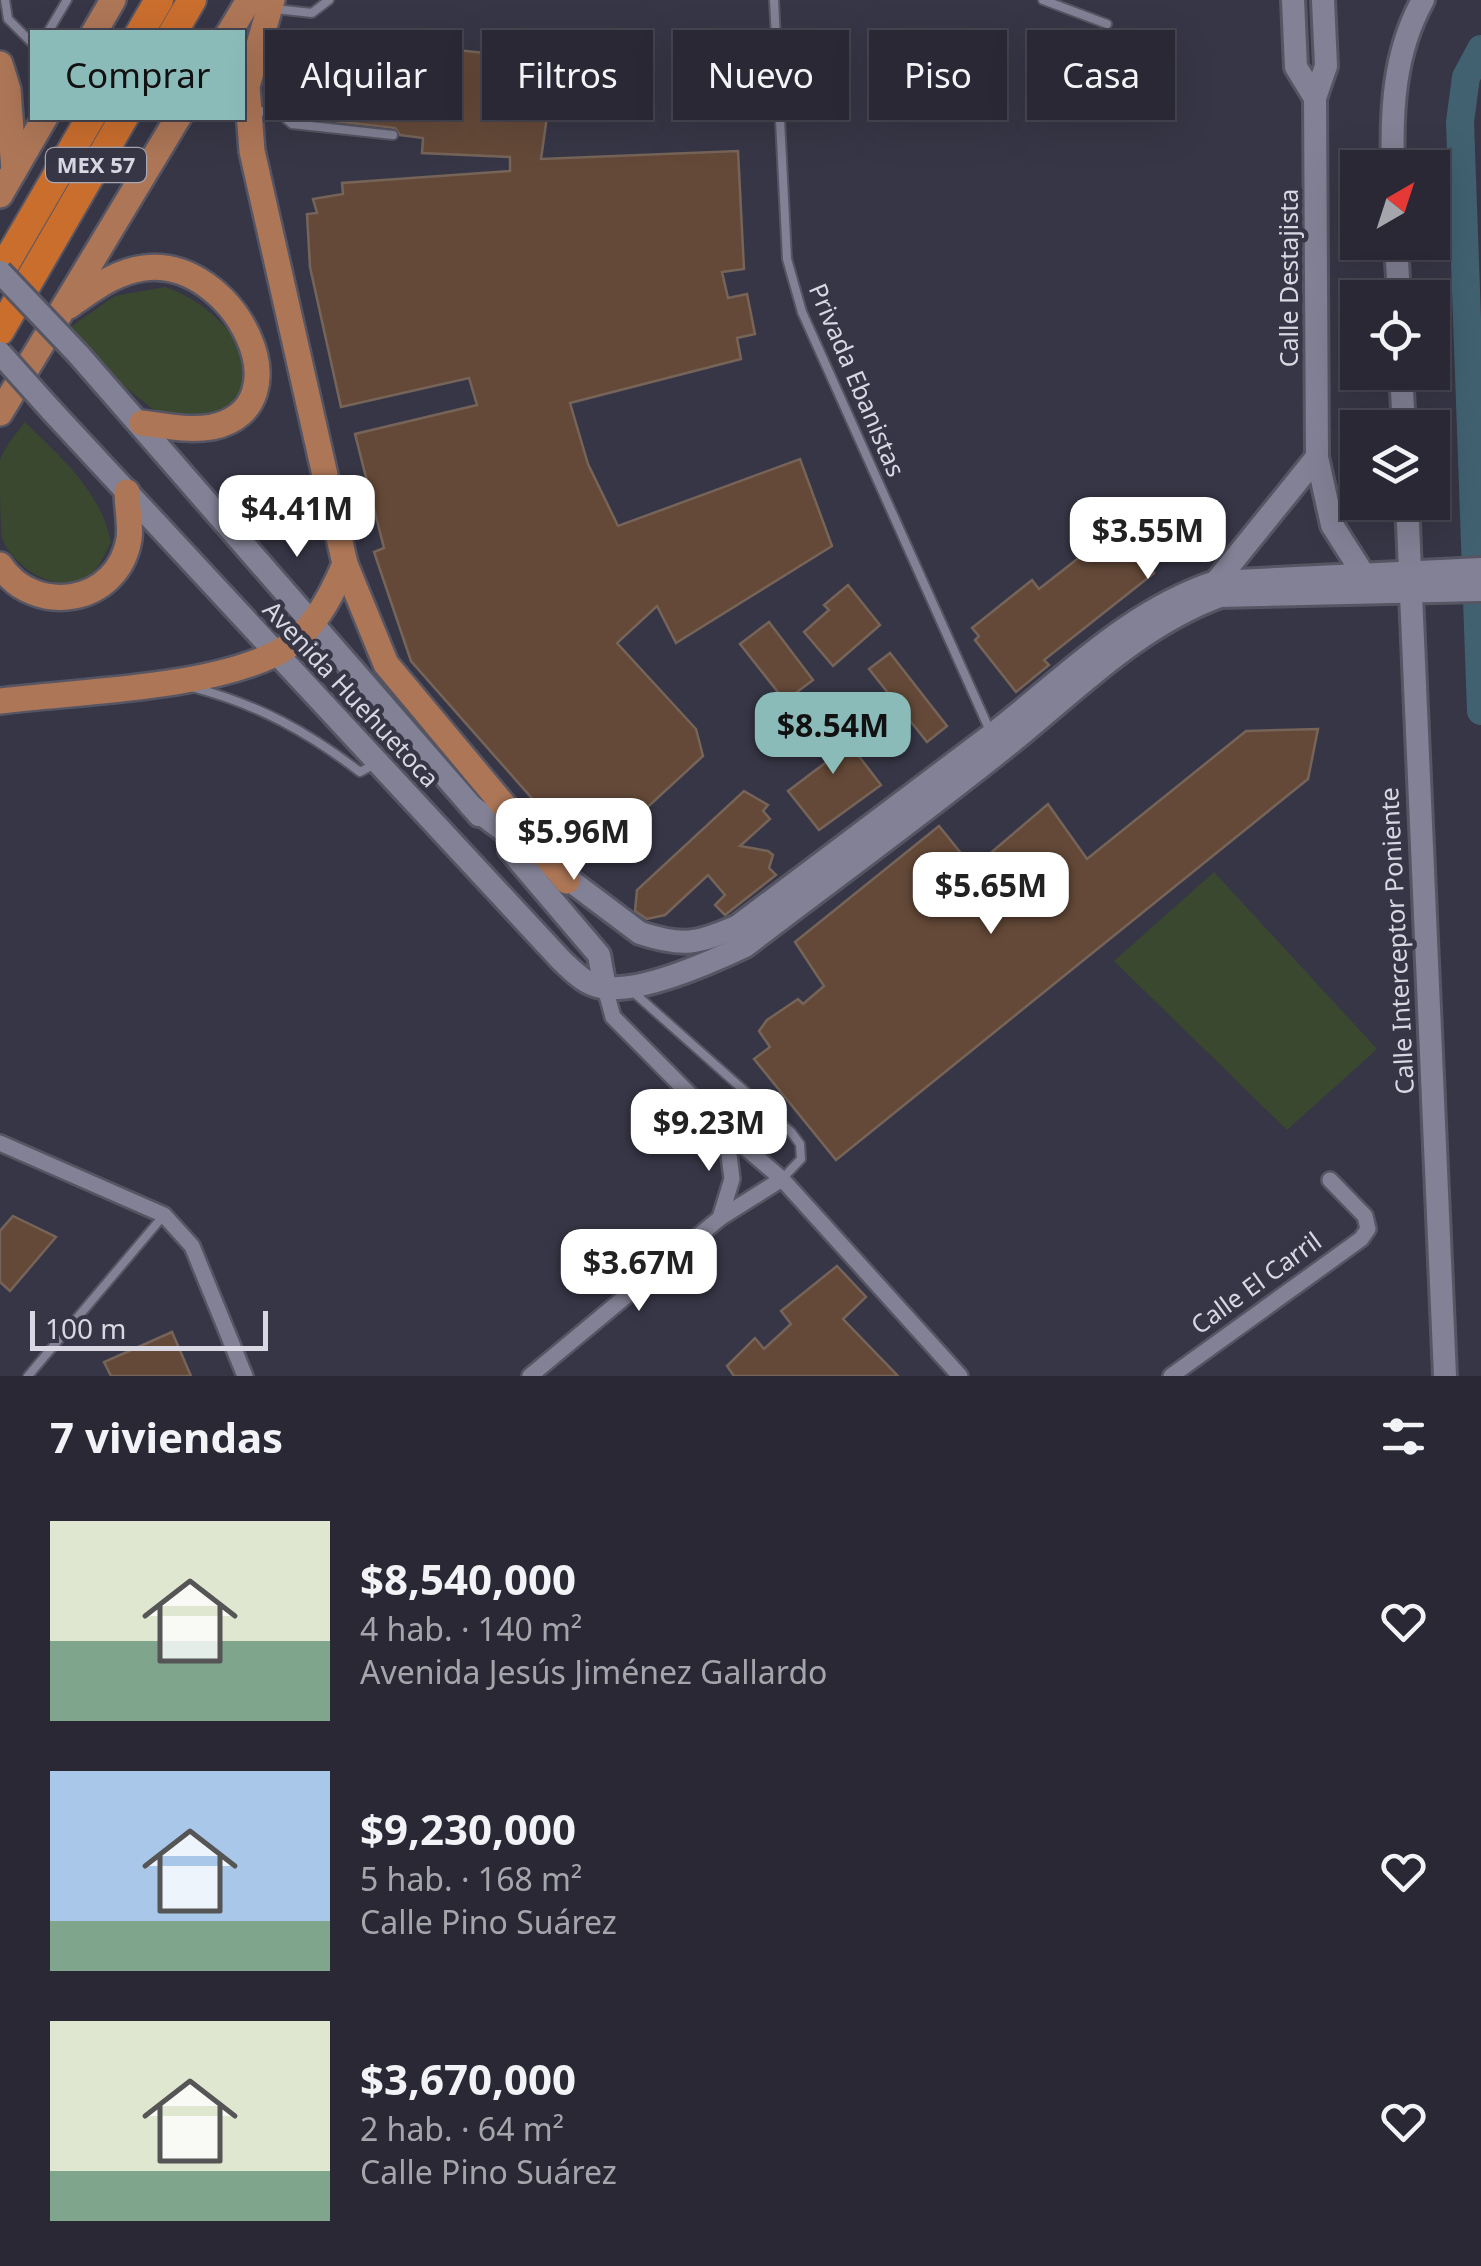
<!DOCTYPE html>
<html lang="es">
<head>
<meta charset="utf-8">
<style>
  :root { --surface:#292834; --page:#353440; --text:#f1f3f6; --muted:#a5a6ac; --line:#45444f; --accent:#8bbbb9 }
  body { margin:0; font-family:"Noto Sans",sans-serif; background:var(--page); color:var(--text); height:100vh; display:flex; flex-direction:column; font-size:38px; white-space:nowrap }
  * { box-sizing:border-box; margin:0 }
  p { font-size:32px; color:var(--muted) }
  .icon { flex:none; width:55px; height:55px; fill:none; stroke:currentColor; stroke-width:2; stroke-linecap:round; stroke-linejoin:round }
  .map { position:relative; height:1376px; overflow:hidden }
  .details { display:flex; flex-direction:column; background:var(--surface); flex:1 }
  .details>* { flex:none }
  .guide { position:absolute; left:30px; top:30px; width:1422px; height:90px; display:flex; gap:20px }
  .needle { width:65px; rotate:39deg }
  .fabs { position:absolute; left:1340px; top:150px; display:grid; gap:20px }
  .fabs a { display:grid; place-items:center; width:110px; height:110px; border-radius:0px; background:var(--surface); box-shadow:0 10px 40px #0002,0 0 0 2px var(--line); font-size:50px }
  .scale { position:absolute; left:30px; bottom:25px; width:238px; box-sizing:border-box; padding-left:10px; border:5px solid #d8d7e2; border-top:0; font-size:28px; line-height:35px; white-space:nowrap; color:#d8d7e2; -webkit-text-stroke:8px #373646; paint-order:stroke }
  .price { position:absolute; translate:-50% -85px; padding:0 22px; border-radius:20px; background:#fff; color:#222; font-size:32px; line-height:65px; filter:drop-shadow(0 2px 5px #0008) }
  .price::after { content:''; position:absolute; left:50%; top:60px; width:30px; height:22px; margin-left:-15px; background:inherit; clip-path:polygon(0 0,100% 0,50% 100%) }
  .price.active { background:var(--accent); color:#111 }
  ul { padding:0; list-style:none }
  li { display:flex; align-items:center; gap:30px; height:250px; padding:0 50px }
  li span { display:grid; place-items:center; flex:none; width:280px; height:200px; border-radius:0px; color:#555 }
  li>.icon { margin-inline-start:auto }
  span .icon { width:120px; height:120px; fill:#fffc; stroke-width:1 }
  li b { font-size:42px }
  h2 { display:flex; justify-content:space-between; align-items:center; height:120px; padding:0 50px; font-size:42px }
  .chip { padding:0 35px; border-radius:0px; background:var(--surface); box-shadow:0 10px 40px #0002,0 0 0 2px var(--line); font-size:35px; line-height:90px }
  .chip.active { background:var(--accent); color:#111 }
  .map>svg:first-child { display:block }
  .green { fill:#3b4830 }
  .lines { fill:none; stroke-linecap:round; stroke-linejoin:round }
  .river { stroke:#416171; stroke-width:28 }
  .building { fill:#644938; stroke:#766459; stroke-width:2.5 }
  .lane-casing { stroke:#565563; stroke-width:12 }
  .street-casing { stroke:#565563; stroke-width:20 }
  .secondary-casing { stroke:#565563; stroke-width:28 }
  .primary-casing { stroke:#565563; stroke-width:30 }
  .highway-casing { stroke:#565563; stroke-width:32 }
  .lane { stroke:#828195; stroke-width:8 }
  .street { stroke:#828195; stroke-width:15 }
  .secondary { stroke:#828195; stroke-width:22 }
  .primary { stroke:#ad7657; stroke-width:25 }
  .highway { stroke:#ca6e2e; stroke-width:28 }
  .secondary-bridge-casing { stroke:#565563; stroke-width:28; stroke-linecap:butt }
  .secondary-bridge { stroke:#828195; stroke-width:22 }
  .labels { text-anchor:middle; stroke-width:9; stroke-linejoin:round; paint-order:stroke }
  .shield { fill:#373646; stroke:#a8a7b3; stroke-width:2.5 }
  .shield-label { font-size:22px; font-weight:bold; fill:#d8d7e2 }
  .street-label { font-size:25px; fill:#d8d7e2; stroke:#373646 }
</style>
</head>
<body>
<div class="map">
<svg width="1481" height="1376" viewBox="0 0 1481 1376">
  <rect width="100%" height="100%" fill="#373646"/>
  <g class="green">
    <path d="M 165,287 C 197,297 244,333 247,371 C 248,387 235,402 227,415 L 170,423 L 123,385 L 69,328 L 115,296 Z"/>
    <path d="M 25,422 C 61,458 100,490 111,542 C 106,551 102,562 95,570 C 66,602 14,570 2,538 C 0,520 0,480 0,461 C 3,448 17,433 25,422 Z"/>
    <path d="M 1214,872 L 1377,1049 L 1287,1130 L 1114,961 Z"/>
  </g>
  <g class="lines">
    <path class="river" d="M 1481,49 L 1466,77 L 1460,122 L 1481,711"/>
  </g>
  <g class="building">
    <path d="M 309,35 L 555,60 L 541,159 L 738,151 L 744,269 L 722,272 L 728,298 L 747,294 L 755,334 L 737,338 L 741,359 L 570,403 L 588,464 L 618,526 L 800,459 L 832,546 L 676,643 L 657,606 L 617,643 L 696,729 L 703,756 L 588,862 L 411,661 L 374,552 L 384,548 L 355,434 L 477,405 L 469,378 L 341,407 L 310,267 L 307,214 L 317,213 L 313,199 L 343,194 L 342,183 L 510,171 L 510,157 L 422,153 L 423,138 L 400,135 L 395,128 L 298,117 L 299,97 L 310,97 L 316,57 L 304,55 Z"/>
    <path d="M 1118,527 L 1154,573 L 1044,660 L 1049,665 L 1016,692 L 975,640 L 979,636 L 972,628 L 1032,580 L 1039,589 Z"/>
    <path d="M 848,585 L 880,625 L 833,666 L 804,632 L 829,610 L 824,605 Z"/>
    <path d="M 769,622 L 813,680 L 785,701 L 740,644 Z"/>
    <path d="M 890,653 L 947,726 L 927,742 L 869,669 Z"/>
    <path d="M 825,712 L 881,785 L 819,830 L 788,791 L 829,760 L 805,728 Z"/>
    <path d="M 1318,729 L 1308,779 L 836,1160 L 754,1059 L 770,1047 L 759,1031 L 767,1020 L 798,999 L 803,1004 L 824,986 L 795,942 L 939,826 L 973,868 L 1048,804 L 1087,859 L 1246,731 Z"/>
    <path d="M 744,791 L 768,805 L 763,811 L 770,819 L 740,846 L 768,851 L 773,855 L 769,868 L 776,875 L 725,915 L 715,905 L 725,895 L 708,875 L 665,915 L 647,919 L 635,911 L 637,890 Z"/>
    <path d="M 13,1216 L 56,1237 L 10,1291 L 0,1282 L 0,1231 Z"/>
    <path d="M 837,1266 L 866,1297 L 843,1319 L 898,1376 L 734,1376 L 727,1366 L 755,1338 L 764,1349 L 791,1324 L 781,1311 Z"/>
    <path d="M 172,1332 L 191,1376 L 111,1376 L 104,1362 Z"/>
  </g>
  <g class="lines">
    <defs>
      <g id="lane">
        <path d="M 5,0 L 8,19 L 38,49"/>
        <path d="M 774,0 L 787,259 L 802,312 L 991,733"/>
        <path d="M 1043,0 L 1107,24"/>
        <path d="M 275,9 L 312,13 L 329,0"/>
        <path d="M 57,83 L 38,49 L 67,0"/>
        <path d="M 251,110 L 281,114 L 292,124 L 393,135"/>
        <path d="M 281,114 L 294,52"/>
        <path d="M 195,688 C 259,705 308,732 360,772 L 377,763"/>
        <path d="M 632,991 L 791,1132 L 800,1144 L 801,1159 L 782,1179"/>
        <path d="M 28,1376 L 164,1215"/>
      </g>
      <g id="street">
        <path d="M 605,988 L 613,1017 L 726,1131 L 782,1179 L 960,1376"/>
        <path d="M 0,1143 L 164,1215 L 192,1246 L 245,1376"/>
        <path d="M 720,1218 L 732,1179 L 726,1131"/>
        <path d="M 530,1376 L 720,1218 L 782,1179"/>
        <path d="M 1171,1376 L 1361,1239 L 1368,1229 L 1365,1216 L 1330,1180"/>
      </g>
      <g id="secondary">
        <path d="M 1293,0 L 1296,67 L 1315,98"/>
        <path d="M 1323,0 L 1326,66 L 1315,98 L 1317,457 L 1332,525 L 1362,572 L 1362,584"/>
        <path d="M 1393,168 C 1391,110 1394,52 1423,0"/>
        <path d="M 1396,242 L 1399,298"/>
        <path d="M 78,354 L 479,815"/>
        <path d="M 1401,372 L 1404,428"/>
        <path d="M 51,410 L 562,961 C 574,972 585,984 601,987 C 638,995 711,962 745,946 C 829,882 915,819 998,753 C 1070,697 1133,628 1220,596 L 1481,590"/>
        <path d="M 1407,502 L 1445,1376"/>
        <path d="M 1218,587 L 1216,582 L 1317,457"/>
        <path d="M 471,806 L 640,933 C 683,947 697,944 738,926 C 822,863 906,800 990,736 C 1063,680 1127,611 1216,582 L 1481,569"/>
        <path d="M 510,850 L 599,955 L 605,988"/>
      </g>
      <g id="primary">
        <path d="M 0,64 L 8,90 L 14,171"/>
        <path d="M 0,195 L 113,0"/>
        <path d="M 69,306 C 92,290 114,272 144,268 C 234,256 308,407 212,427 C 189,431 165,426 142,423"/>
        <path d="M 0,413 L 249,0"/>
        <path d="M 345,564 L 386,664 L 567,881"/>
        <path d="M 0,565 C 34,617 118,605 129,539 C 131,525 127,507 127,492"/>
        <path d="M 0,701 C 81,691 203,689 275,654 C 311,636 330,599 345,564 L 252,151 L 247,86 L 272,0"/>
      </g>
      <g id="highway">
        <path d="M 0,273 L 159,0"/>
        <path d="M 0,331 L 192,0"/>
      </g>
    </defs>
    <use href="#lane" class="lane-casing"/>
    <use href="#street" class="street-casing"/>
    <use href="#secondary" class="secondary-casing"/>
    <use href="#primary" class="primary-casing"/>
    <use href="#highway" class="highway-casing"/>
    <use href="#lane" class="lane"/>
    <use href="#street" class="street"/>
    <use href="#secondary" class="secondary"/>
    <use href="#primary" class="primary"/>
    <use href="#highway" class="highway"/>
    <defs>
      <g id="secondary-bridge">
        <path d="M 0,272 L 78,354"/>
        <path d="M 0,353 L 51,410"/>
      </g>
    </defs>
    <use href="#secondary-bridge" class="secondary-bridge-casing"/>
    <use href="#secondary-bridge" class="secondary-bridge"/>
  </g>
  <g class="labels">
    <rect class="shield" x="46" y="148" width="100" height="34" rx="8"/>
    <g class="shield-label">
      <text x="96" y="173">MEX 57</text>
    </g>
    <g class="street-label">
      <text transform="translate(1289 278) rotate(-90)" y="9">Calle Destajista</text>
      <text transform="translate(857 380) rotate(67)" y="9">Privada Ebanistas</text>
      <text transform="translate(351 694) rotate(47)" y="9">Avenida Huehuetoca</text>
      <text transform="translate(1397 941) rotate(-93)" y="9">Calle Interceptor Poniente</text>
      <text transform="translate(1256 1283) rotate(-36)" y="9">Calle El Carril</text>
    </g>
  </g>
</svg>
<div class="fabs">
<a><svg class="needle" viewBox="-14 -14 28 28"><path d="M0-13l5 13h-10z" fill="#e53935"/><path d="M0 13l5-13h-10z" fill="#a5a6ac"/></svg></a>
<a><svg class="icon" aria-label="locate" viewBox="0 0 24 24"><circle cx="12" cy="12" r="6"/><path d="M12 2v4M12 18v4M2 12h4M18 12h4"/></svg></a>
<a><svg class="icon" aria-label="layers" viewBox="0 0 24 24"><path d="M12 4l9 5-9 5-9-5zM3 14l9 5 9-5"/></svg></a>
</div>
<div class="scale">100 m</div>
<b class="price" style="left:297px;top:560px">$4.41M</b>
<b class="price" style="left:1148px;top:582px">$3.55M</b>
<b class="price active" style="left:833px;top:777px">$8.54M</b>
<b class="price" style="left:574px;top:883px">$5.96M</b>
<b class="price" style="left:991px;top:937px">$5.65M</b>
<b class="price" style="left:709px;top:1174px">$9.23M</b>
<b class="price" style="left:639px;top:1314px">$3.67M</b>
<div class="guide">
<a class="chip active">Comprar</a>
<a class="chip">Alquilar</a>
<a class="chip">Filtros</a>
<a class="chip">Nuevo</a>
<a class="chip">Piso</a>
<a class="chip">Casa</a>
</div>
</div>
<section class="details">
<h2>7 viviendas<svg class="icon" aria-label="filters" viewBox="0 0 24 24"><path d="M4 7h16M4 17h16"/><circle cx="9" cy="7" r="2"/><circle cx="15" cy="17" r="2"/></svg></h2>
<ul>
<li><span style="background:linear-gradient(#dfe7d0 60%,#7fa58c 0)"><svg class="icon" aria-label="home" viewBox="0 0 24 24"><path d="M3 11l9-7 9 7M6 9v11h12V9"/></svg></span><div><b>$8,540,000</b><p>4 hab. · 140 m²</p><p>Avenida Jesús Jiménez Gallardo</p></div><svg class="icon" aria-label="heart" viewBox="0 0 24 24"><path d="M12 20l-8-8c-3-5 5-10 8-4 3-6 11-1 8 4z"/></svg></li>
<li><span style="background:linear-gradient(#a9c7e8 75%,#7fa58c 0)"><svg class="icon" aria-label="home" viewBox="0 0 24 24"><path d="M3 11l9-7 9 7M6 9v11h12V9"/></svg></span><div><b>$9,230,000</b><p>5 hab. · 168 m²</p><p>Calle Pino Suárez</p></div><svg class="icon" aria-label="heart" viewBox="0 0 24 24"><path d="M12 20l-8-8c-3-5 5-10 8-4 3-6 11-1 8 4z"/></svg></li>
<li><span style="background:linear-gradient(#dfe7d0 75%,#7fa58c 0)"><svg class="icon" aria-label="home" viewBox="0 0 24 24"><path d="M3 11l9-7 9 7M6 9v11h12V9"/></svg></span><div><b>$3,670,000</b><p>2 hab. · 64 m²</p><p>Calle Pino Suárez</p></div><svg class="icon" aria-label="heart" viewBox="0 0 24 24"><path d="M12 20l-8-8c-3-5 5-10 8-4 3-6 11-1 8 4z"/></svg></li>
</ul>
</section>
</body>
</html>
